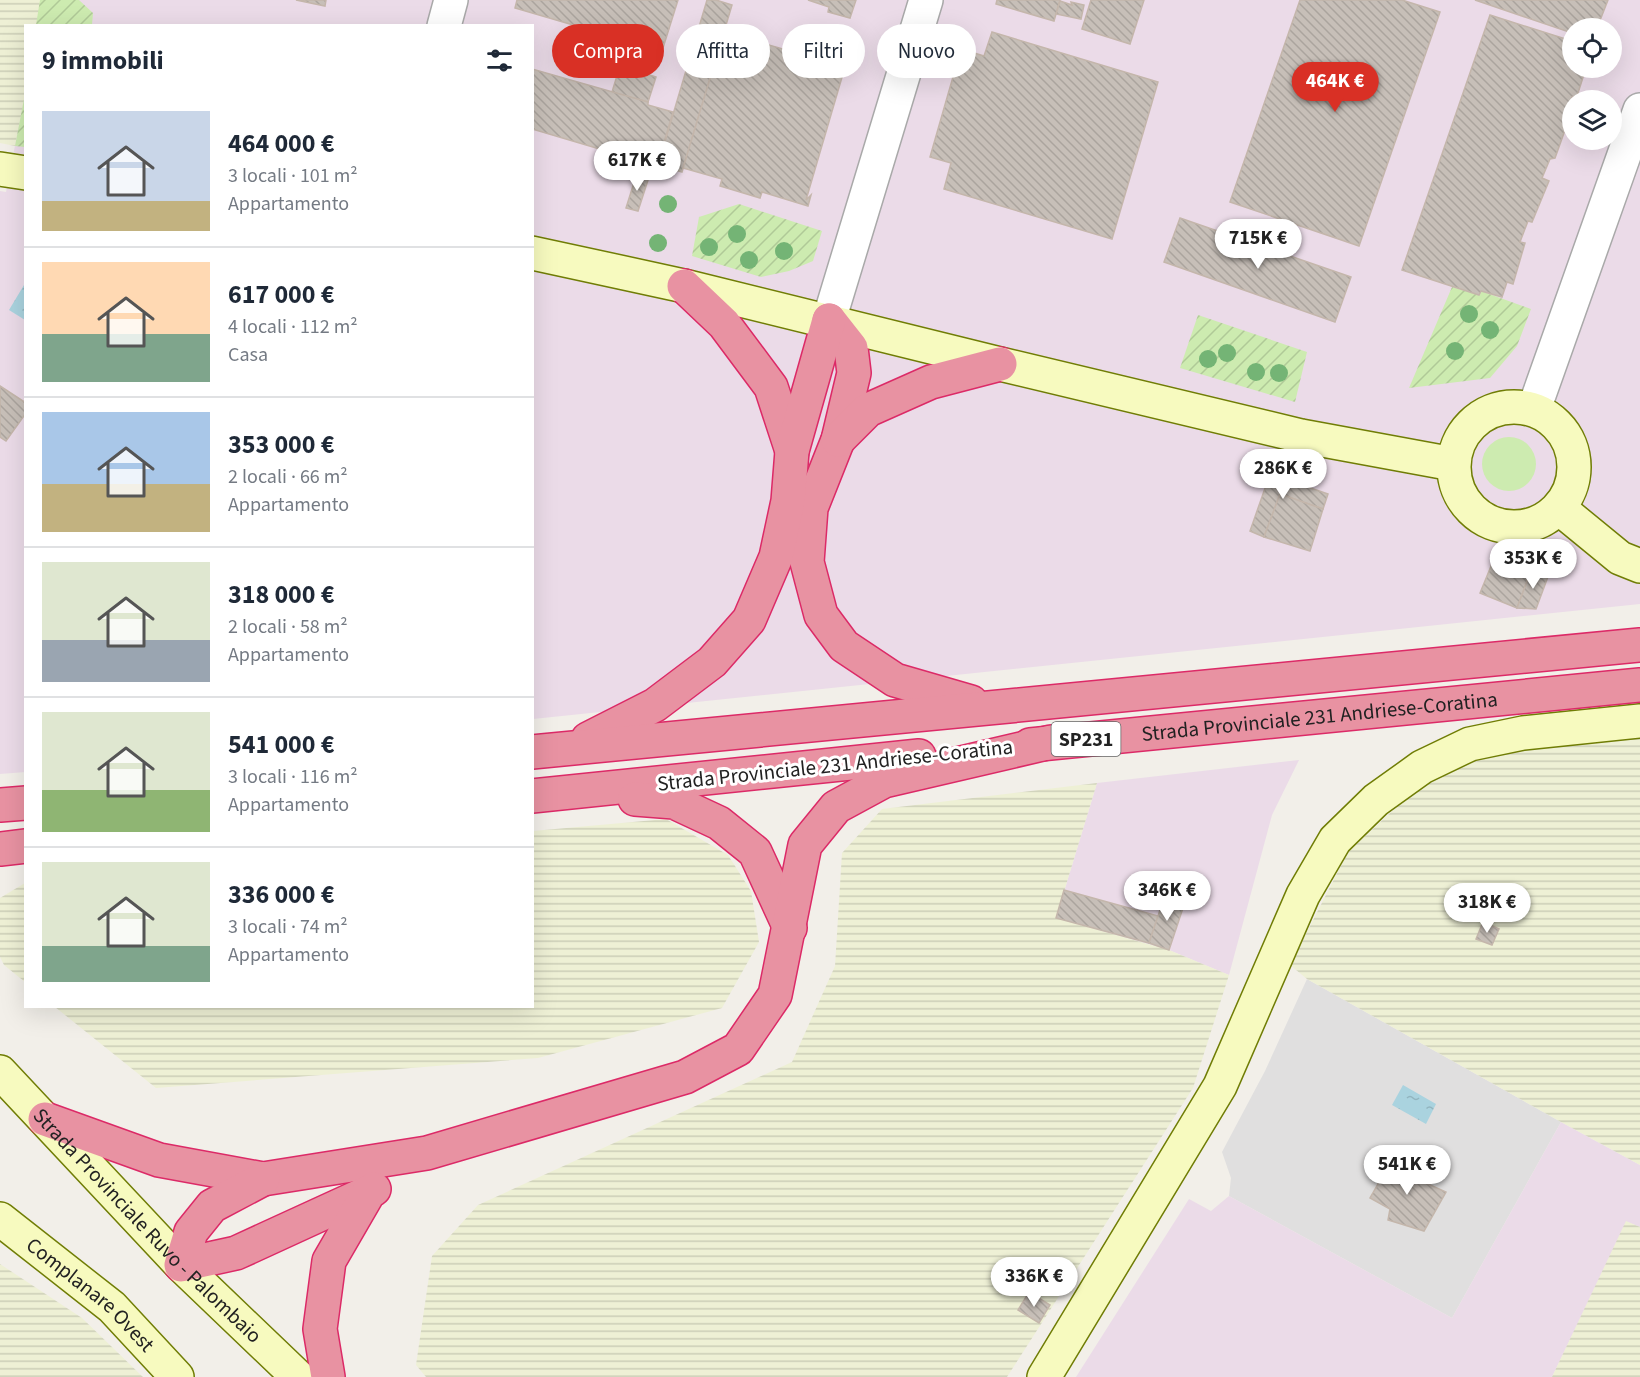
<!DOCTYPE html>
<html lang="it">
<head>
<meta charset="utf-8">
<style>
  :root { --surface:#fff; --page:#f2f2f3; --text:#1f2937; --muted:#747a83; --line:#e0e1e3; --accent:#d93025 }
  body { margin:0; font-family:"Source Sans 3",sans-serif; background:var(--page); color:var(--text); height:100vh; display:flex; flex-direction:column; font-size:22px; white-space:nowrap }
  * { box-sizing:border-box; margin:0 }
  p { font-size:20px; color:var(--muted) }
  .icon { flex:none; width:33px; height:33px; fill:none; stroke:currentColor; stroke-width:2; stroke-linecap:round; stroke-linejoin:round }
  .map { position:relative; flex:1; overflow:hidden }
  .side { position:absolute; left:24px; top:24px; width:510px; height:984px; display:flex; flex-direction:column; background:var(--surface); border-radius:0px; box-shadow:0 6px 24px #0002 }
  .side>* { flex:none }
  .top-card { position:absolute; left:552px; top:24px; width:570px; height:54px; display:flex; gap:12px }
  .fabs { position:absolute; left:1562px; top:18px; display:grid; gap:12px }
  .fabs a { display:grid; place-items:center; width:60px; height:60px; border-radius:50%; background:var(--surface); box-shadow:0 6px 24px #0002; font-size:30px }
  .price { position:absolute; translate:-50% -51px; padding:0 14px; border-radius:21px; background:#fff; color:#222; font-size:20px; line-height:39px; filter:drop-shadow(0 2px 3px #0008) }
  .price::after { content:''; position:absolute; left:50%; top:36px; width:18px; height:14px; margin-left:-9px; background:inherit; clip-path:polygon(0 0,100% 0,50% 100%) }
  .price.on { background:var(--accent); color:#fff }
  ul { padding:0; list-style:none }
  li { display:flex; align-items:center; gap:18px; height:150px; padding:0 18px }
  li+li { border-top:2px solid var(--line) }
  li span { display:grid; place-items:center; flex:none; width:168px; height:120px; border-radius:0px; color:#555 }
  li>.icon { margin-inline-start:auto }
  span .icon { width:72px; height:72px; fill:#fffc; stroke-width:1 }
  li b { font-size:26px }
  h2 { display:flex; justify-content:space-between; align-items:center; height:72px; padding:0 18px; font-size:26px }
  .chip { padding:0 21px; border-radius:27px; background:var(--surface); box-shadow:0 6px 24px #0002; font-size:21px; line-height:54px }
  .chip.on { background:var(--accent); color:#fff }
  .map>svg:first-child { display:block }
  .residential { fill:#e0dfdf }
  .industrial { fill:#ebdbe8; fill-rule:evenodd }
  .farmland { fill:url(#farmland-rules) }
  .grass { fill:#cdebb0 }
  .garden { fill:url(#garden-furrows) }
  .water { fill:url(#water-ripples) }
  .building { fill:url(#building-back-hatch); stroke:#c4b6ab; stroke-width:1.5 }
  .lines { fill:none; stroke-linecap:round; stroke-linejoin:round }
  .street-casing { stroke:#a9a9a9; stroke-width:36 }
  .secondary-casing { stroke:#707d05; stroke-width:36 }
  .highway-casing { stroke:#dc2a67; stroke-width:36 }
  .street { stroke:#fff; stroke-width:33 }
  .secondary { stroke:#f7fabf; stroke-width:33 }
  .highway { stroke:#e892a2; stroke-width:33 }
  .tree { fill:#74b475 }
  .labels { text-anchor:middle; stroke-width:6; stroke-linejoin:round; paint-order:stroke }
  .shield { fill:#fff; stroke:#646464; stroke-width:1.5 }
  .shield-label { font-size:20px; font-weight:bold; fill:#222 }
  .street-label { font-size:21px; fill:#222; stroke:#fff }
</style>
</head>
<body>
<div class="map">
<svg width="1640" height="1377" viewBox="0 0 1640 1377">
  <defs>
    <pattern id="farmland-rules" width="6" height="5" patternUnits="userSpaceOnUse" patternTransform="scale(1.5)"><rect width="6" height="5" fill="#eef0d5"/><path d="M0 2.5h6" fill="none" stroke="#ccceb7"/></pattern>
    <pattern id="garden-furrows" width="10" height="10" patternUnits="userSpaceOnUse" patternTransform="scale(1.5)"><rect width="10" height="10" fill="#cdebb0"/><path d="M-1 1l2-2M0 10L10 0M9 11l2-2" fill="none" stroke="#b0c997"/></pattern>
    <pattern id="water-ripples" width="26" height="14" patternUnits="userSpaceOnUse" patternTransform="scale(1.5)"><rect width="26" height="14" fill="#aad3df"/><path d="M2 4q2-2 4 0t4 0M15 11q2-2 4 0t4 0" fill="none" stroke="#92b5bf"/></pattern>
    <pattern id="building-back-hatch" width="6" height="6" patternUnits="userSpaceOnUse" patternTransform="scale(1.5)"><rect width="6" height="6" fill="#c7bfb8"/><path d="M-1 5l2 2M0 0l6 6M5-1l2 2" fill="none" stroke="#aba49e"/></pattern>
  </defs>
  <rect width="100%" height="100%" fill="#f2efe9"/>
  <path class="residential" d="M 1307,979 L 1561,1122 L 1452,1318 L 1229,1196 L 1231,1178 L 1222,1152 L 1265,1071 Z"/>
  <g class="industrial">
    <path d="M 40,0 L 1640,0 L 1640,604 L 533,719 L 532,26 L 36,26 ZM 1572,28 L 1611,28 L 1611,68 L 1572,68 ZM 1572,100 L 1611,100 L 1611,140 L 1572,140 Z"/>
    <path d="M 25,94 L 26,772 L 0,774 L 0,191 L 6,192 Z"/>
    <path d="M 1299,760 L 1272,815 L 1229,975 L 1169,950 L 1056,918 L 1097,783 Z"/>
    <path d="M 1561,1122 L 1640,1165 L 1640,1227 L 1627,1222 L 1552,1377 L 1076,1377 L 1189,1199 L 1211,1211 L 1229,1196 L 1452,1318 Z"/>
  </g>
  <g class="farmland">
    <path d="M 0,0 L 41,0 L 37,25 L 26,26 L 25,96 L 15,146 L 0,143 Z"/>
    <path d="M 1640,737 L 1640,1165 L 1561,1122 L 1307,979 L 1290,965 L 1348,852 L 1429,777 L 1479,759 L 1530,747 Z"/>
    <path d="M 1097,783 L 1056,918 L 1169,950 L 1229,975 L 1193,1088 L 1007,1377 L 426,1377 L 416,1365 L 432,1256 L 478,1205 L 792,1062 L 835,966 L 842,853 L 882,809 Z"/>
    <path d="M 666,819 L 728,855 L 751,891 L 759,942 L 722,1008 L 538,1058 L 156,1088 L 55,1007 L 532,1006 L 533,831 Z"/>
    <path d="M 25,883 L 25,982 L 4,965 L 0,957 L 0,898 Z"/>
    <path d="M 1626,1221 L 1640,1227 L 1640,1377 L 1552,1377 Z"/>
    <path d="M 0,1264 L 82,1318 L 143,1377 L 0,1377 Z"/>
  </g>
  <circle class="grass" cx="1509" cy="464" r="27"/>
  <g class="garden">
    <path d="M 40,0 L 79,0 L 93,13 L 92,25 L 36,25 Z"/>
    <path d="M 25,94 L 25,147 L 15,146 Z"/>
    <path d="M 739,204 L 822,231 L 813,261 L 789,271 L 761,277 L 692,256 L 699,217 Z"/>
    <path d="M 1452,287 L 1479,295 L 1481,291 L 1531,309 L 1517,346 L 1490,378 L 1409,388 Z"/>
    <path d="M 1198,315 L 1307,352 L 1295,402 L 1180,368 Z"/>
  </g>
  <g class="water">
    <path d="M 24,285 L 25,286 L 25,320 L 9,310 Z"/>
    <path d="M 1403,1085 L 1436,1104 L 1426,1124 L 1392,1105 Z"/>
  </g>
  <g class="building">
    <path d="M 296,0 L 326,0 L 325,6 Z"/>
    <path d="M 517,0 L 678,0 L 662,51 L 515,8 Z"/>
    <path d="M 707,0 L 716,0 L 732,5 L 682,172 L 658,165 Z"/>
    <path d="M 808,0 L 856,0 L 850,18 L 828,12 L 829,7 Z"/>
    <path d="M 997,0 L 1060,0 L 1054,21 L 996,4 Z"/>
    <path d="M 1091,0 L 1144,0 L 1130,44 L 1082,29 Z"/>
    <path d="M 1300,0 L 1402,0 L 1440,12 L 1359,246 L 1230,202 Z"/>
    <path d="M 1475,0 L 1608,0 L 1597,28 L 1572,28 L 1572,33 Z"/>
    <path d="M 1060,1 L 1072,5 L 1071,2 L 1084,5 L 1081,19 L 1056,14 Z"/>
    <path d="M 1490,15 L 1572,41 L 1572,68 L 1586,68 L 1577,96 L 1572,97 L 1564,117 L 1569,119 L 1555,158 L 1550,159 L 1542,178 L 1549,181 L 1532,222 L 1528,221 L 1520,242 L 1525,243 L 1513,284 L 1507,282 L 1502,297 L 1481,291 L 1479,295 L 1402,270 Z"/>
    <path d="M 724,32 L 845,67 L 806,200 L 811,195 L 808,206 L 762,192 L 760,198 L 720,186 L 722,179 L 683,168 Z"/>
    <path d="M 992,32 L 1158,82 L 1112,239 L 944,189 L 951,163 L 930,157 L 961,49 L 984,56 Z"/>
    <path d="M 620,66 L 656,77 L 648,102 L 612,92 Z"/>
    <path d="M 532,69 L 648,102 L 648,105 L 673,112 L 657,166 L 532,129 Z"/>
    <path d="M 637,173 L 649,177 L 638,211 L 626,208 Z"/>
    <path d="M 1180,218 L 1351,277 L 1335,322 L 1164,262 Z"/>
    <path d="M 0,386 L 26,403 L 26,413 L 6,441 L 0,437 Z"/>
    <path d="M 1270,474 L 1328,494 L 1323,509 L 1280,494 L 1264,537 L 1250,531 Z"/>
    <path d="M 1280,494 L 1323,509 L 1310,551 L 1264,537 Z"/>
    <path d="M 1496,554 L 1532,568 L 1517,608 L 1480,593 Z"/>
    <path d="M 1532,568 L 1549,574 L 1536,609 L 1517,608 Z"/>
    <path d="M 1064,890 L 1158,916 L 1149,943 L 1056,918 Z"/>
    <path d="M 1152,890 L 1165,895 L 1161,908 L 1147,904 Z"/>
    <path d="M 1165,895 L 1185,902 L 1169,950 L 1149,943 Z"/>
    <path d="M 1483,922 L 1499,929 L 1492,945 L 1476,939 Z"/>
    <path d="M 1394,1156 L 1420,1170 L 1417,1179 L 1446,1192 L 1424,1231 L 1388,1220 L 1390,1209 L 1370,1198 Z"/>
    <path d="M 1029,1292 L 1050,1305 L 1039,1323 L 1018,1310 Z"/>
  </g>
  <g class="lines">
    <defs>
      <g id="street">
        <path d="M 444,26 L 451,0"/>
        <path d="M 829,320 L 926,0"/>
        <path d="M 1534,409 L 1640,110"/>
      </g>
      <g id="secondary">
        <path d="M 0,169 L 26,173"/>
        <path d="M 532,253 L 684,286 L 1000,364 L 1301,436 L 1453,464"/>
        <circle cx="1514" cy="467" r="60"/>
        <path d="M 1559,508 L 1620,558 L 1640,566"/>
        <path id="s1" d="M 0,1072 L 181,1265 L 298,1377"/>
        <path id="s2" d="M 0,1219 L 112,1307 L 177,1377"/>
        <path d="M 1044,1377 L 1220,1086 L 1303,895 L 1335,840 L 1376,800 L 1422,767 L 1470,744 L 1523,733 L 1640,721"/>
      </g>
      <g id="highway">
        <path d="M 684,286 L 724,324 L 771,387 L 792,451"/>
        <path d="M 829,320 L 851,348 L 854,373 L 838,440 L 811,508 L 807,562 L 821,615 L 844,646 L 895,680 L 971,702"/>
        <path d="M 838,440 L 868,410 L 931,382 L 1000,364"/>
        <path d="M 588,739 L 655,705 L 712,662 L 749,620 L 776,557 L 788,501 L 792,451 L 829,320"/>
        <path id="s3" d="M 1030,745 L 1640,685"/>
        <path d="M 532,752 L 1640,645"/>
        <path d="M 532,796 L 919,756"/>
        <path d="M 635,799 L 674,802 L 719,823 L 755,852 L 790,928"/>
        <path d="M 0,805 L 26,803"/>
        <path d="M 0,849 L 26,846"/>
        <path d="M 45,1119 L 159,1160 L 263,1179 L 427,1153 L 685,1077 L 738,1049 L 775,995 L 805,845 L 836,807 L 884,781 L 1051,742"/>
        <path d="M 263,1179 L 212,1206 L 191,1232 L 181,1265 L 236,1253 L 369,1192"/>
        <path d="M 328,1377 L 320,1329 L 329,1261 L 369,1192 L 374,1189"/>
      </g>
    </defs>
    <use href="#street" class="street-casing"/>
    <use href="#secondary" class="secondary-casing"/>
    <use href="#highway" class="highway-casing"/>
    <use href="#street" class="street"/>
    <use href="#secondary" class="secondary"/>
    <use href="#highway" class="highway"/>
  </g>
  <g class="tree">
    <circle cx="668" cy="204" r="9"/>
    <circle cx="737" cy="234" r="9"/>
    <circle cx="658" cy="243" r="9"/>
    <circle cx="709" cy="247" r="9"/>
    <circle cx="784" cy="251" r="9"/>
    <circle cx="749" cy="260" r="9"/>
    <circle cx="1469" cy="314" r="9"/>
    <circle cx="1490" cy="330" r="9"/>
    <circle cx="1455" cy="351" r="9"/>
    <circle cx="1227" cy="353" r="9"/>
    <circle cx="1208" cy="359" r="9"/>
    <circle cx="1256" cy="372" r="9"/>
    <circle cx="1279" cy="373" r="9"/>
  </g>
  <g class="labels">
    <rect class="shield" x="1051.5" y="722" width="69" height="34" rx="4.5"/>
    <g class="shield-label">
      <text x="1086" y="746">SP231</text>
    </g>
    <g class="street-label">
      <text dy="7" stroke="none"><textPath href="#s3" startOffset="291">Strada Provinciale 231 Andriese-Coratina</textPath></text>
      <text transform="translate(835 765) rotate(-6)" y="7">Strada Provinciale 231 Andriese-Coratina</text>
      <text dy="7" stroke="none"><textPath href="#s1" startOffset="213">Strada Provinciale Ruvo - Palombaio</textPath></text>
      <text dy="7" stroke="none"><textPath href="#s2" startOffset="118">Complanare Ovest</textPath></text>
    </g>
  </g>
</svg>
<div class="fabs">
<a><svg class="icon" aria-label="locate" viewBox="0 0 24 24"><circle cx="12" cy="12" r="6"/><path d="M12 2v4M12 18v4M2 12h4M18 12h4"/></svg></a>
<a><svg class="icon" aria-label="layers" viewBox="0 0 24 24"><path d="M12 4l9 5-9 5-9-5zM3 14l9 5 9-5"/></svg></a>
</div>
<b class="price on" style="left:1335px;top:113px">464K €</b>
<b class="price" style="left:637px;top:192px">617K €</b>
<b class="price" style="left:1258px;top:270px">715K €</b>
<b class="price" style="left:1283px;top:500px">286K €</b>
<b class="price" style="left:1533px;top:590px">353K €</b>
<b class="price" style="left:1167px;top:922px">346K €</b>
<b class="price" style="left:1487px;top:934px">318K €</b>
<b class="price" style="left:1407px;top:1196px">541K €</b>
<b class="price" style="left:1034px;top:1308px">336K €</b>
<div class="top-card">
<a class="chip on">Compra</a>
<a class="chip">Affitta</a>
<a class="chip">Filtri</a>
<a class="chip">Nuovo</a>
</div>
<section class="side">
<h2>9 immobili<svg class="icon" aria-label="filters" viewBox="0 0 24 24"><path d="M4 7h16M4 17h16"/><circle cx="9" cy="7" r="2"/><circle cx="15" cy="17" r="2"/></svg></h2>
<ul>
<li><span style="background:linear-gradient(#c9d6e8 75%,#c2b280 0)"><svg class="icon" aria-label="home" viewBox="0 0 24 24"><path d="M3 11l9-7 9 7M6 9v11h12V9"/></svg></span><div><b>464 000 €</b><p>3 locali · 101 m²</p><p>Appartamento</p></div></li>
<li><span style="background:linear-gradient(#ffd9b3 60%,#7fa58c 0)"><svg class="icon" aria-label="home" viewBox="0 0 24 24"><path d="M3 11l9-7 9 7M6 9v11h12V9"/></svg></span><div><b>617 000 €</b><p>4 locali · 112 m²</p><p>Casa</p></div></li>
<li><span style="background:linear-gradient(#a9c7e8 60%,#c2b280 0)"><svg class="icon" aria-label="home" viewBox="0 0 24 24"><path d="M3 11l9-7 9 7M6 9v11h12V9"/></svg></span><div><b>353 000 €</b><p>2 locali · 66 m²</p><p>Appartamento</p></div></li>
<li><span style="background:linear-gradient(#dfe7d0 65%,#9aa5b1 0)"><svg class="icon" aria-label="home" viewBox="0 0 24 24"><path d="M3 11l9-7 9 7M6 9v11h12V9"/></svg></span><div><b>318 000 €</b><p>2 locali · 58 m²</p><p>Appartamento</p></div></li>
<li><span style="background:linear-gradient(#dfe7d0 65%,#8fb573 0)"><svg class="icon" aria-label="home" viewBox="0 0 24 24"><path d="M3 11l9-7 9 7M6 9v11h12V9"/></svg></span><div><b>541 000 €</b><p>3 locali · 116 m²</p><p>Appartamento</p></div></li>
<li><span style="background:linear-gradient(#dfe7d0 70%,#7fa58c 0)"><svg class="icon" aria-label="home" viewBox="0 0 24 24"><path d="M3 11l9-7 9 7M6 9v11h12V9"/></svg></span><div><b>336 000 €</b><p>3 locali · 74 m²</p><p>Appartamento</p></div></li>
</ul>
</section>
</div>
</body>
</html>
